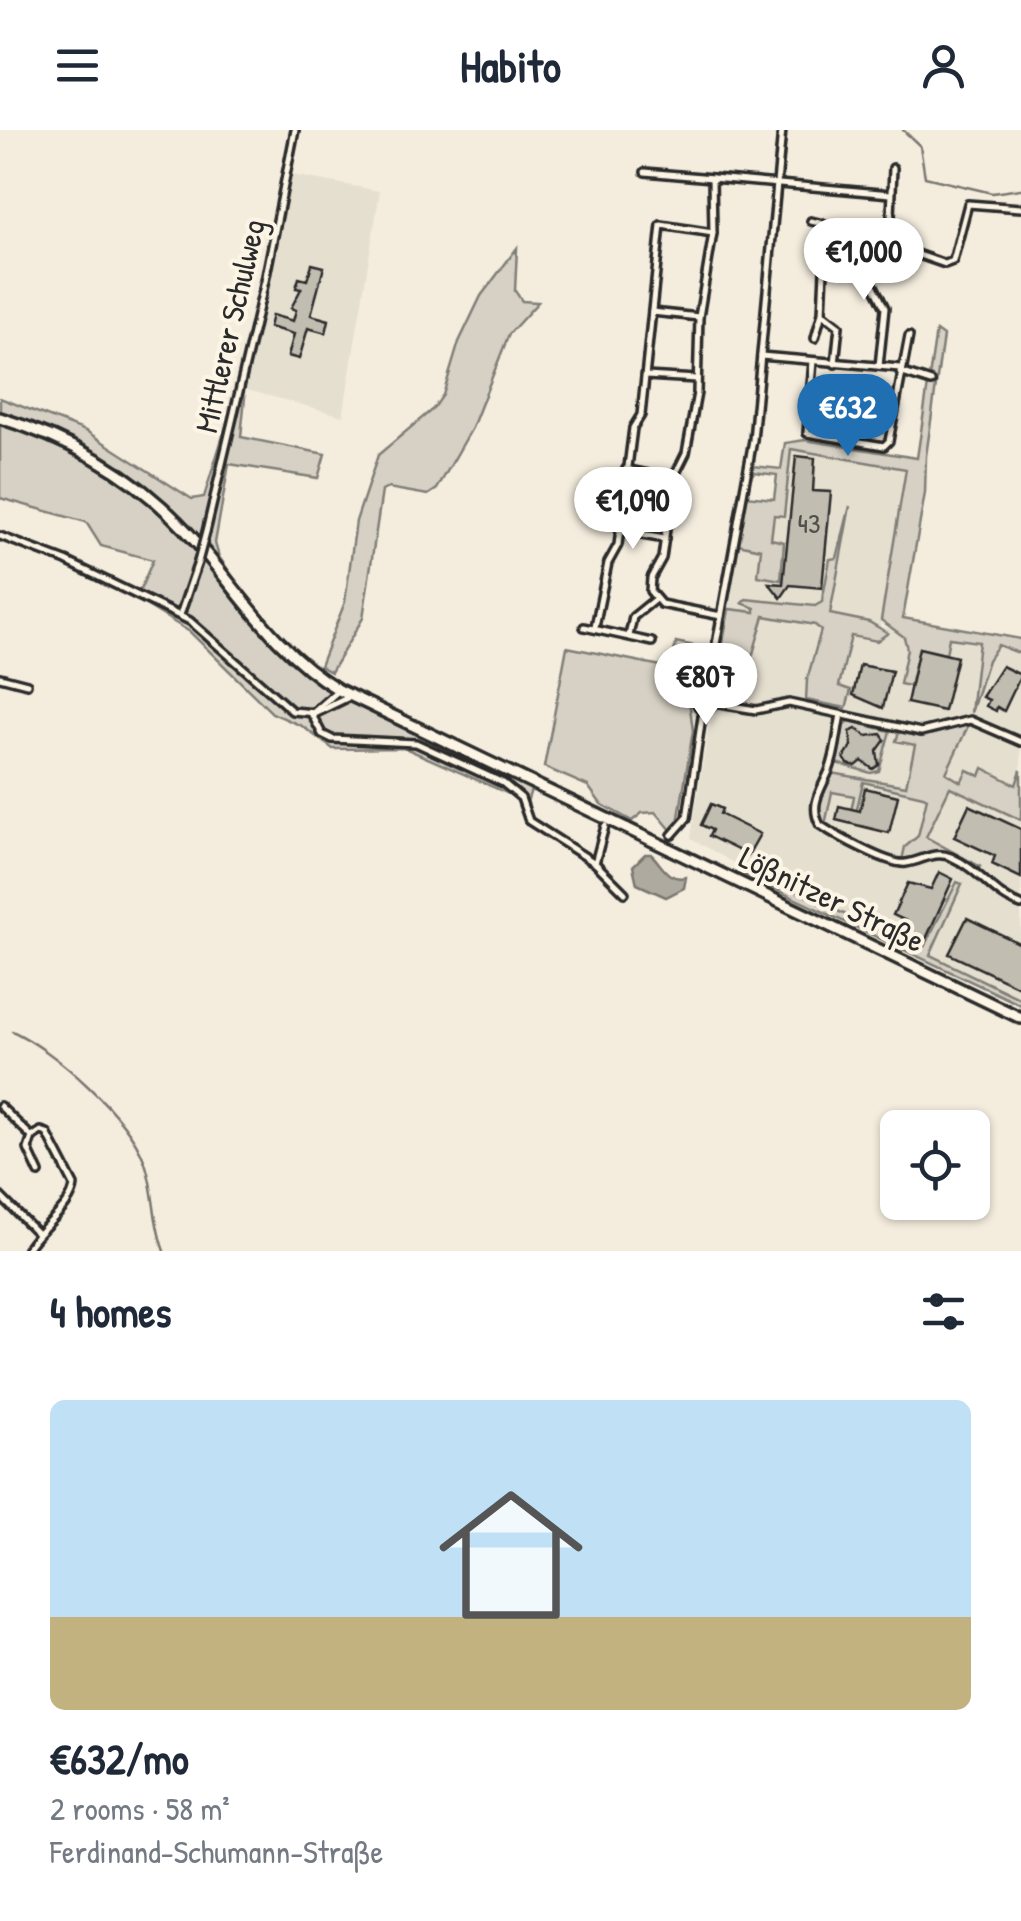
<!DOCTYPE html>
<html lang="en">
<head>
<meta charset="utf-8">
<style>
  :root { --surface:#fff; --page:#f2f2f3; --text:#1f2937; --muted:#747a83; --accent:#1f6fb2 }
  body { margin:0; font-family:"Patrick Hand",sans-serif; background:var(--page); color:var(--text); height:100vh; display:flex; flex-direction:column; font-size:38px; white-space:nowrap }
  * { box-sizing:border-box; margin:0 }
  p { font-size:32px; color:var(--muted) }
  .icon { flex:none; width:55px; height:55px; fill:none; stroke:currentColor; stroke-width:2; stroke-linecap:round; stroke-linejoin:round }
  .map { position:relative; height:1121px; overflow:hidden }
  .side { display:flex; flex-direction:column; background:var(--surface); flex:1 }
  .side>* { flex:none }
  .tools { position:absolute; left:880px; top:980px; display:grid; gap:20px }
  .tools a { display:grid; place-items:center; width:110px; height:110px; border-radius:15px; background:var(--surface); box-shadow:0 2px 8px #0004; font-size:50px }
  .price { position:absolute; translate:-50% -85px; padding:0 22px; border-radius:35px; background:#fff; color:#222; font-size:32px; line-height:65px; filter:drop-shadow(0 2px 5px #0008) }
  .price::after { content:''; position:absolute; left:50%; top:60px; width:30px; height:22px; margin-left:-15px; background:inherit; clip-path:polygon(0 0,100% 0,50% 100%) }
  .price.on { background:var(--accent); color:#fff }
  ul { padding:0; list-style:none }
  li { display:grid; align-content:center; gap:20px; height:530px; padding:0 50px }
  li span { display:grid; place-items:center; height:310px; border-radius:15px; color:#555 }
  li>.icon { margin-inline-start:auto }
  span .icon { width:180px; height:180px; fill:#fffc; stroke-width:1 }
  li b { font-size:42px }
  h2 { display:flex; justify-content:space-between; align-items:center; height:120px; padding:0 50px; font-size:42px }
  header { display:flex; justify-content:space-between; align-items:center; height:130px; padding:0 50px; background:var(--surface); font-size:45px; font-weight:800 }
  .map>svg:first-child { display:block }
  .built { fill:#e5dfd0 }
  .green { fill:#d6d1c4; stroke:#807e78; stroke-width:2.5 }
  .water { fill:#afaaa0; stroke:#7a7771; stroke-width:2.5 }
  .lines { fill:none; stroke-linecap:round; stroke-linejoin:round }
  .stream { stroke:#7a7771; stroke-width:2.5 }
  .building { fill:#c2bdb1; stroke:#2b2b2b; stroke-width:2.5 }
  .minor-casing { stroke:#2b2b2b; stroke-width:12 }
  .primary-casing { stroke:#2b2b2b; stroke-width:16 }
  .minor { stroke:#fcf5e5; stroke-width:5 }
  .primary { stroke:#fcf5e5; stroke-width:9 }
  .minor-bridge-casing { stroke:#2b2b2b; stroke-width:12; stroke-linecap:butt }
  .minor-bridge { stroke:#fcf5e5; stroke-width:5 }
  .labels { text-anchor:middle; stroke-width:8; stroke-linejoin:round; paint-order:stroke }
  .number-label { font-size:28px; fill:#51504c }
  .street-label { font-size:32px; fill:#2b2b2b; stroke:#fcf5e5 }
</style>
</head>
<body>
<header><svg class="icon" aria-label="menu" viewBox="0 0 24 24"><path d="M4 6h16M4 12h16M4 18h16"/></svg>Habito<svg class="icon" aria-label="person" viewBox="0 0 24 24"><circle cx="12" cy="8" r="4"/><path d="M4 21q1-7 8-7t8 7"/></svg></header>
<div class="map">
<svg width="1021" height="1121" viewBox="0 0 1021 1121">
  <rect width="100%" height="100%" fill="#f4edde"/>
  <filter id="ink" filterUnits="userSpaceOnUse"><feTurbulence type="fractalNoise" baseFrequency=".01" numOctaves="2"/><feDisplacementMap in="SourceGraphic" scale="20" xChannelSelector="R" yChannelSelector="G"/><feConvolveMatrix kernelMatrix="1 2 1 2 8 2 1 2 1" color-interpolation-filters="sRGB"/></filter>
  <g filter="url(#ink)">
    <g class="built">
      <path d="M 287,44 L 380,61 L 343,286 L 240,258 Z"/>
      <path d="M 787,314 L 906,337 L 880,497 L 1003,515 L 1021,524 L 1021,869 L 730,731 L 691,708 L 708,600 L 716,583 L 717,546 L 738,414 L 762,419 L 758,446 L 781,449 L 771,409 Z"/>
    </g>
    <g class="green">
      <path d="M 517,118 L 515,161 L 522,171 L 538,172 L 509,204 L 472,298 L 437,359 L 428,365 L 388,358 L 382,361 L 363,488 L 331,542 L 320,536 L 345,472 L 356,391 L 378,325 L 434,278 L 443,265 L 459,212 L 481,166 Z"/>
      <path d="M 936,201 L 943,206 L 926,326 L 925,363 L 903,488 L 1021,509 L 1021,524 L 998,515 L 988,530 L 971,583 L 979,512 L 949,508 L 946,524 L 919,518 L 910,556 L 900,554 L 907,519 L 904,507 L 881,490 L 906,339 L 791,319 L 784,386 L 774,385 L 771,409 L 784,412 L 781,450 L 758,446 L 761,419 L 738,414 L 746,366 L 774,369 L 777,345 L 754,342 L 751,347 L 753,336 L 781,339 L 785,313 L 805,310 L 917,328 Z"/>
      <path d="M 245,267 L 241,307 L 325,324 L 318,348 L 229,334 L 215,413 L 219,427 C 243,460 266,496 296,523 C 352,573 465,614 535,648 L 527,672 L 405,618 L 333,619 L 302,596 L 272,583 L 190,502 L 136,469 L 153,430 L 101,416 L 86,392 L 0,368 L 0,268 L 86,301 L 192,369 L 204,367 L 230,283 L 236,285 L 239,269 Z"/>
      <path d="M 850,376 L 830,484 L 869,492 L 888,503 L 877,511 L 851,506 L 839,556 L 851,560 L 846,578 L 806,570 L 807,550 L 821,500 L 815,495 L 764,486 L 740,568 L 718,563 L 717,546 L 729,479 L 755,482 L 755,478 L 742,473 L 746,469 L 815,476 L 822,472 L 830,429 L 837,428 Z"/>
      <path d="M 676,512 L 708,519 L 702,548 L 689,569 L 693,601 L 678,693 L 671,700 L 656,682 L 642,683 L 632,691 L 601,674 L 588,656 L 544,637 L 567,517 L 671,538 Z"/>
      <path d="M 849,591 L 890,601 L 879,641 L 871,643 L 836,633 L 842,597 Z"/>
      <path d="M 969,594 L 946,643 L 961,652 L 967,640 L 980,646 L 983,638 L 1016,655 L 1021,640 L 1021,690 L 950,657 L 926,707 L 981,737 L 942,720 L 902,730 L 905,717 L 918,706 L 927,668 L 923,666 L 863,652 L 854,692 L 849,692 L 854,666 L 832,662 L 825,695 C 813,679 823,659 831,643 L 906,656 L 915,615 L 896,611 L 899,602 L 922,607 Z"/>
      <path d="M 749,739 L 922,821 L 957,752 L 962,754 L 930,825 L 1021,869 L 1021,875 L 745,745 Z"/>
    </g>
    <path class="water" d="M 645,724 L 651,724 C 663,736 667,751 686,747 L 684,758 L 666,767 L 637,754 L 633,736 Z"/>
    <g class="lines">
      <g class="stream">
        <path d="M 903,0 L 920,16 L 925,47 L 992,63 L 1021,59"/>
        <path d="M 12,901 C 54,920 127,985 144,1030 C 155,1058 152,1090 164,1121"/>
      </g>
    </g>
    <g class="building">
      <path d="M 312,134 L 324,137 L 311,185 L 329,190 L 326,203 L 308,198 L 299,229 L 288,226 L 294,204 L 269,197 L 272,185 L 293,191 L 296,180 L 291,178 L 301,159 L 296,158 L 299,148 L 307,150 Z"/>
      <path d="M 796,326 L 815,328 L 813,361 L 831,362 L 822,458 L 790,455 L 781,468 L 769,453 L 783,454 Z"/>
      <path d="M 919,518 L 957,527 L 944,581 L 907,573 Z"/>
      <path d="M 860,535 L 892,541 L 883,578 L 853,565 Z"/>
      <path d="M 1002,536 L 1021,545 L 1004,581 L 997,577 L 996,581 L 986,576 L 989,570 L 982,567 Z"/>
      <path d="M 856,599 L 867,606 L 881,604 L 885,610 L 877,621 L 879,635 L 873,639 L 862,631 L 856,636 L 848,634 L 844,628 L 852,616 L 850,602 Z"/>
      <path d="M 865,658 L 898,666 L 889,703 L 836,690 L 839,676 L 860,681 Z"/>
      <path d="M 711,674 L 722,679 L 720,684 L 760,704 L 748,725 L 709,706 L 712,700 L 701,695 Z"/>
      <path d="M 969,675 L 1021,699 L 1021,748 L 992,734 L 995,726 L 954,707 Z"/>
      <path d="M 939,742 L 953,749 L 925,811 L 910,804 L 912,800 L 904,796 L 906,791 L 893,785 L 908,753 L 931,759 Z"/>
      <path d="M 967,788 L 1021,814 L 1021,858 L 949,824 Z"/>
    </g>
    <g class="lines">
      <defs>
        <g id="minor">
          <path d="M 893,38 L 891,86 L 896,117 L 945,134 L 953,131 L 968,74 L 1021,78"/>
          <path d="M 645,42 L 891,64"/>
          <path d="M 712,48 L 713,103 L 699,187 L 697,263 L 686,323 L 673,349 L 662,428 L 651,448 L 650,461 L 661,474 L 721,486"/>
          <path d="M 811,91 L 823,94 L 826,99 L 822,183 L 839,196 L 835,234"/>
          <path d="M 827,121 L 872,128 L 872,152 L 885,178 L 879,236"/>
          <path d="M 886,127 L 896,117"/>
          <path d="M 652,182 L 699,187"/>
          <path d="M 815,208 L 822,183"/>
          <path d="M 761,226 L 900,238"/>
          <path d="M 813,231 L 807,303 L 884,316 L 889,311 L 909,206"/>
          <path d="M 900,242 L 931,252"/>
          <path d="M 646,246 L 697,249"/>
          <path d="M 626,339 L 672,349"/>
          <path d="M 619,401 L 665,409"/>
          <path d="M 206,402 L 265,151 L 295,0"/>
          <path d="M 0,406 L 66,431 L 190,491 L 292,581 L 316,583 L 349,567"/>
          <path d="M 180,485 L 198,432"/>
          <path d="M 584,497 L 652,512"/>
          <path d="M 595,497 L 608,433 L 618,415 L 633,298 L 641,285 L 661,95 L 713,103"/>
          <path d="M 629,506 L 633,487 L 654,470"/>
          <path d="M 0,547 L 27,554"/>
          <circle cx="705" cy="572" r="8"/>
          <path d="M 707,564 L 753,310 L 782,0"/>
          <path d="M 714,573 L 756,580 L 789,573 L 921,602 L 970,590 L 1021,612"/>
          <path d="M 314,582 L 339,560"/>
          <path d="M 311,583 L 322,604 L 332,609 L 416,613 L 503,653 L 521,668 L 529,691 L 595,733 L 625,763"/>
          <path d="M 841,585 C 837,603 836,624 829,641 C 821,660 809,675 820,695 C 835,705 890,736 906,733 C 923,731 933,720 951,727 C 981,740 992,765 1021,775"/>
          <path d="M 672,705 L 687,688 L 703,580"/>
          <path d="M 595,733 L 605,696"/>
          <path d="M 0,976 L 32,1007 L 41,1001 L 47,1003 L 74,1055 C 73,1078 37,1099 26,1121"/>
          <path d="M 32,1007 L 28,1019 L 39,1043"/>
          <path d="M 0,1066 L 37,1103"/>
        </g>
        <path id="primary" d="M 0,288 C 76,311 145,352 197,413 C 243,467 277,523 339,560 L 1021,888"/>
      </defs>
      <use href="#minor" class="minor-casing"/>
      <use href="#primary" class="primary-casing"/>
      <use href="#minor" class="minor"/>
      <use href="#primary" class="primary"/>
      <defs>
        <path id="minor-bridge" d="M 198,432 L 206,402"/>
      </defs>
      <use href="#minor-bridge" class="minor-bridge-casing"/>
      <use href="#minor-bridge" class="minor-bridge"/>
    </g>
  </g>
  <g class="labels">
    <g class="number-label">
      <text x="809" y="403">43</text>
    </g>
    <g class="street-label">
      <text transform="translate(230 196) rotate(-77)" y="11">Mittlerer Schulweg</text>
      <text transform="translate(832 769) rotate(26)" y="11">Lößnitzer Straße</text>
    </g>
  </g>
</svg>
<div class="tools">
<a><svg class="icon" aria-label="locate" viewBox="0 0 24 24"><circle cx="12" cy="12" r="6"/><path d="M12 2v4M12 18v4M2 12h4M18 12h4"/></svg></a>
</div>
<b class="price" style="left:864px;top:173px">€1,000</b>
<b class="price on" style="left:848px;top:329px">€632</b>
<b class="price" style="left:633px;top:422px">€1,090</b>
<b class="price" style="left:706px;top:598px">€807</b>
</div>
<section class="side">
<h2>4 homes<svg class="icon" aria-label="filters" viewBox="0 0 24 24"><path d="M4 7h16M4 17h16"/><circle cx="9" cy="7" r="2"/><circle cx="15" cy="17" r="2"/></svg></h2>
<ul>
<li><span style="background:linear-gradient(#bfe0f5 70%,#c2b280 0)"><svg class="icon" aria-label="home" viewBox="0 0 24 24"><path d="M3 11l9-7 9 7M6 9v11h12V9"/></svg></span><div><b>€632/mo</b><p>2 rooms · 58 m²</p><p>Ferdinand-Schumann-Straße</p></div></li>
</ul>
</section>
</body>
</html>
